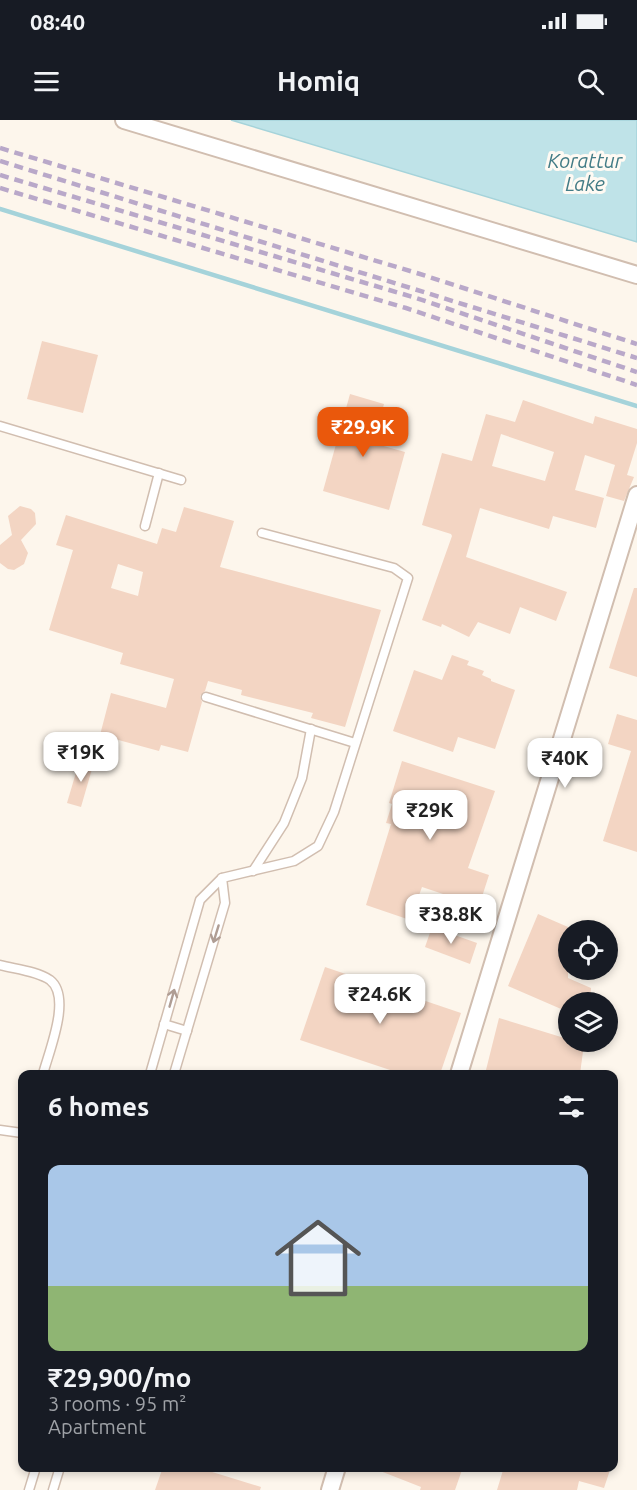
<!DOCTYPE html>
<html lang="en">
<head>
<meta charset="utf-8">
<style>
  :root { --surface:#171b24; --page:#242831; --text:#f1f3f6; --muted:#9ea1a6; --line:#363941; --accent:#ea580c }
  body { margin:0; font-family:Ubuntu,sans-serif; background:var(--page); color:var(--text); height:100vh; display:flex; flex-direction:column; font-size:22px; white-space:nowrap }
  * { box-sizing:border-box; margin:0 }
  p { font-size:20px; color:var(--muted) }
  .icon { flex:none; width:33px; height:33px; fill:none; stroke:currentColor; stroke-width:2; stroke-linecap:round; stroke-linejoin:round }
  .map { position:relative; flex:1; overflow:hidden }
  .side { position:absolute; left:18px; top:950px; width:600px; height:402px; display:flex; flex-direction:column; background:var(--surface); border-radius:12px; box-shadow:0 3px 9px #0003 }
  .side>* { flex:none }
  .controls { position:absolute; left:558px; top:800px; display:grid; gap:12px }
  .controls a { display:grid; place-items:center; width:60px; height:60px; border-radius:50%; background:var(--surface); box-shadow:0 3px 9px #0003; font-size:30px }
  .price { position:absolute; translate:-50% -51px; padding:0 14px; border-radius:12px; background:#fff; color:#222; font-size:20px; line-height:39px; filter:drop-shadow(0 2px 3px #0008) }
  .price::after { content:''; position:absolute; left:50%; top:36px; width:18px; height:14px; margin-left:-9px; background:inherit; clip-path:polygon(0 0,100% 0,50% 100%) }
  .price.active { background:var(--accent); color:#fff }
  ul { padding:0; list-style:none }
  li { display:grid; align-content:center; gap:12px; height:318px; padding:0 30px }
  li+li { border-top:2px solid var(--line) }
  li span { display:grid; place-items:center; height:186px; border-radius:12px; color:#555 }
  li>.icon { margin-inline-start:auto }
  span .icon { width:108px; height:108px; fill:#fffc; stroke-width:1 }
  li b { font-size:26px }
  h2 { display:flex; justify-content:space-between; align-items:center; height:72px; padding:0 30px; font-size:26px }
  .status { display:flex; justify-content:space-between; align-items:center; height:42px; padding:0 30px; background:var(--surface); direction:ltr }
  .status svg { height:16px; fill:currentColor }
  header { display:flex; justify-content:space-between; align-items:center; height:78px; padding:0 30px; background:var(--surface); font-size:27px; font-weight:700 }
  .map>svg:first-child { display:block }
  .water { fill:#bfe3e8; stroke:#a5d3da; stroke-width:1.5 }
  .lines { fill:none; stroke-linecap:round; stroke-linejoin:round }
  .stream { stroke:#a5d3da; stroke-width:4.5 }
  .building { fill:#f3d5c3; fill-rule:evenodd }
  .service-casing { stroke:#d1beb0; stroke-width:11 }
  .minor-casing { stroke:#d1beb0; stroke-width:20 }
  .service { stroke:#fff; stroke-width:8 }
  .minor { stroke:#fff; stroke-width:16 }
  .rail { stroke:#b9a8c9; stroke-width:4.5; stroke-dasharray:9 6; stroke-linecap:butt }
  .oneway { stroke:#af9d94 }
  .labels { text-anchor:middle; stroke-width:6; stroke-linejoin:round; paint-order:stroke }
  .water-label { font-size:20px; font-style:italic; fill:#437c86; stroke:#fffaf3 }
</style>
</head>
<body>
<div class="status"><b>08:40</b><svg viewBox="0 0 49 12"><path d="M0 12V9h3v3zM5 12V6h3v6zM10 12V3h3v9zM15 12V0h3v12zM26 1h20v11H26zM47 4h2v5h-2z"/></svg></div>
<header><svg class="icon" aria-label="menu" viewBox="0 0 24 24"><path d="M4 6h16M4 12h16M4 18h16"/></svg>Homiq<svg class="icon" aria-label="search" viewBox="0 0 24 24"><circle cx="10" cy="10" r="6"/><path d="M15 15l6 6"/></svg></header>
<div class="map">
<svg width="637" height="1370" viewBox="0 0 637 1370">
  <rect width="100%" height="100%" fill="#fdf6ec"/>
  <path class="water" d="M 231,0 L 637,0 L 637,122 Z"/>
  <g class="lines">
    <path class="stream" d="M 0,89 L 637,286"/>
  </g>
  <g class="building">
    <path d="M 42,221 L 98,235 L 83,293 L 27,279 Z"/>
    <path d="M 350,274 L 384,284 L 373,323 L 405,332 L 389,390 L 323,371 Z"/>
    <path d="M 523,280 L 593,304 L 595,296 L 637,309 L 637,323 L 627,355 L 634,357 L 624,381 L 606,376 L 615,345 L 585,335 L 575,370 L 604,378 L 596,408 L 553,396 L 549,409 L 480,388 L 466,437 L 567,472 L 556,501 L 520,487 L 510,514 L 478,502 L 469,517 L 442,504 L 441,507 L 422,500 L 452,416 L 451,414 L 422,405 L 442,333 L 472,341 L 486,294 L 515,302 ZM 501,314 L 554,332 L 545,361 L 492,346 Z"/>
    <path d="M 20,386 L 31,389 L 35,393 L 36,404 L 21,420 L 28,433 L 24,444 L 14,450 L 8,449 L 0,443 L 0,425 L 12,415 L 8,396 Z"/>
    <path d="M 184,387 L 234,401 L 220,447 L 381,490 L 345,607 L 311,598 L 313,593 L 241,575 L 242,570 L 208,561 L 205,571 L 200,576 L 202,582 L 188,632 L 161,625 L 159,631 L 100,615 L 111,573 L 166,588 L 174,559 L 120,544 L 123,533 L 49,510 L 73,430 L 56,425 L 66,395 L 157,424 L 162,408 L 176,412 ZM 118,444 L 143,452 L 138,476 L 111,468 Z"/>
    <path d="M 634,468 L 637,468 L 637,557 L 609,548 Z"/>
    <path d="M 452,535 L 469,541 L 467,545 L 484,551 L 482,555 L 491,559 L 491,561 L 515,570 L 495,629 L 458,617 L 453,632 L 393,611 L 414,550 L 442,560 Z"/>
    <path d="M 617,594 L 637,600 L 637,732 L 603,721 L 631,631 L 608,624 Z"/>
    <path d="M 80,639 L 94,642 L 81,687 L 67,683 Z"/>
    <path d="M 402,641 L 495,671 L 468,748 L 489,755 L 479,786 L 422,767 L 410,800 L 366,785 L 391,704 L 386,703 L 392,684 L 389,683 Z"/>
    <path d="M 538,794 L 568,807 L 568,858 L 591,868 L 590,882 L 568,882 L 568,892 L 508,866 Z"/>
    <path d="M 432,807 L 477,823 L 470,844 L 425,827 Z"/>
    <path d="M 325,847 L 461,893 L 440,954 L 402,954 L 300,920 Z"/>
    <path d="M 499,898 L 584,924 L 580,954 L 485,954 Z"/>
    <path d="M 163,1347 L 196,1347 L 261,1367 L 260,1370 L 155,1370 Z"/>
    <path d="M 370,1347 L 463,1347 L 455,1370 L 420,1370 L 421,1367 Z"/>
    <path d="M 504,1347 L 611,1347 L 604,1368 L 579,1361 L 577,1370 L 497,1370 Z"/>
  </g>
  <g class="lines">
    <defs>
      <g id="service">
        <path d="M 0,306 L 181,360"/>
        <path d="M 145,406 L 159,353"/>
        <path d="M 206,577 L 355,623"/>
        <path d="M 253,751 L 284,703 L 302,658 L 311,609"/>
        <path d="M 0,845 C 15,849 37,851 50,860 C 72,877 49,931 43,954"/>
        <path d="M 164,904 L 187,911"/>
        <path d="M 150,954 L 200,780 L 222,758 L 294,741 L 318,726 L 334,692 L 408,458 L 394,448 L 262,413"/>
        <path d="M 174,954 L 225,783 L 222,758"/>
        <path d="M 0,1010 L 22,1013"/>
        <path d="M 29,1370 L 36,1347"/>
        <path d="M 53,1370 L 60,1347"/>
      </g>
      <g id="minor">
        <path d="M 124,0 L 637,155"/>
        <path d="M 459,954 L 637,375"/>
        <path d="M 330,1370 L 337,1347"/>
      </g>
    </defs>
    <use href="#service" class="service-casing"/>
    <use href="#minor" class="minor-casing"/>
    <use href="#service" class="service"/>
    <use href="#minor" class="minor"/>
    <g class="rail">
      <path d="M 0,28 L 420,154 L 637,224"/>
      <path d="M 0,41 L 637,238"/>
      <path d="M 0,55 L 413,177 L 637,252"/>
      <path d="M 0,68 L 406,188 L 637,265"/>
    </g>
  </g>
  <defs><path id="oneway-shaft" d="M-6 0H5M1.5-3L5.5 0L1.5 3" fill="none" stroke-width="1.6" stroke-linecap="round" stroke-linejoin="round" transform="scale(1.5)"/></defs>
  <g class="oneway">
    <use href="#oneway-shaft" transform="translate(216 814) rotate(107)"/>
    <use href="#oneway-shaft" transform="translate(172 878) rotate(-74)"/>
  </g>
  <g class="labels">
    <g class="water-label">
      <text x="585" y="48">Korattur<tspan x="585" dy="23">Lake</tspan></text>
    </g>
  </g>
</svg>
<div class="controls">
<a><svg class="icon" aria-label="locate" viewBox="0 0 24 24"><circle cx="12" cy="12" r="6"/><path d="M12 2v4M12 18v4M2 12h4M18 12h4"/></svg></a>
<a><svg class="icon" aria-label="layers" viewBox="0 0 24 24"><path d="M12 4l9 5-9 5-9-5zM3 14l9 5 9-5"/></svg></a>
</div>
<b class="price active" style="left:363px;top:338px">₹29.9K</b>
<b class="price" style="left:81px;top:663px">₹19K</b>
<b class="price" style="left:565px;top:669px">₹40K</b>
<b class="price" style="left:430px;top:721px">₹29K</b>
<b class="price" style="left:451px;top:825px">₹38.8K</b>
<b class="price" style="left:380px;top:905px">₹24.6K</b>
<section class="side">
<h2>6 homes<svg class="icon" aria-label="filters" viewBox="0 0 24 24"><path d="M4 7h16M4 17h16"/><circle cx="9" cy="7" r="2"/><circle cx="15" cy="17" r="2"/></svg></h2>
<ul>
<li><span style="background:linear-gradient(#a9c7e8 65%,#8fb573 0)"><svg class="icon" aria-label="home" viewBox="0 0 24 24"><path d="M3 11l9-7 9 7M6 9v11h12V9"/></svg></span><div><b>₹29,900/mo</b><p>3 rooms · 95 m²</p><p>Apartment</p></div></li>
</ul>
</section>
</div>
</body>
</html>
